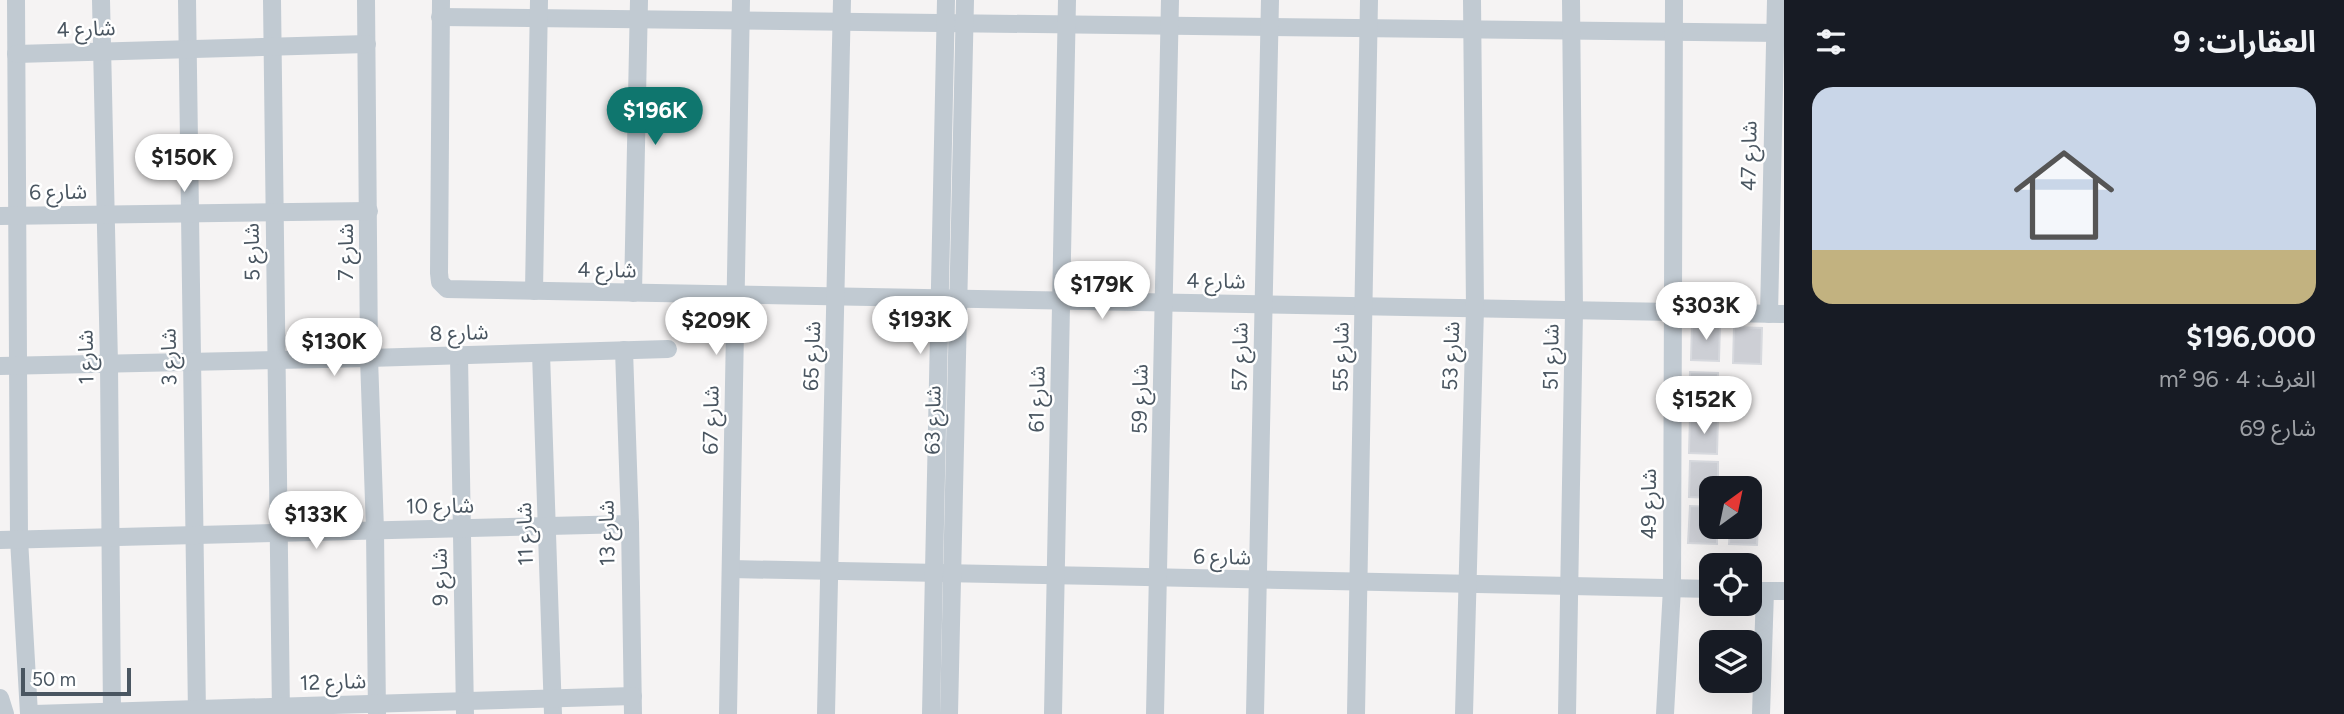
<!DOCTYPE html>
<html lang="ar">
<head>
<meta charset="utf-8">
<style>
  :root { --surface:#171b24; --page:#242831; --text:#f1f3f6; --muted:#9ea1a6; --accent:#0f766e }
  body { margin:0; font-family:Figtree,"Noto Sans Arabic",sans-serif; background:var(--page); color:var(--text); direction:rtl; height:100vh; display:flex; flex-direction:column; font-size:26px; white-space:nowrap }
  * { box-sizing:border-box; margin:0 }
  p { font-size:23px; color:var(--muted) }
  .icon { flex:none; width:38px; height:38px; fill:none; stroke:currentColor; stroke-width:2; stroke-linecap:round; stroke-linejoin:round }
  .map { position:relative; flex:1; overflow:hidden; direction:ltr }
  .sheet { display:flex; flex-direction:column; background:var(--surface); width:560px }
  .sheet>* { flex:none }
  .needle { width:46px; rotate:33deg }
  .tools { position:absolute; left:1699px; top:476px; display:grid; gap:14px }
  .tools a { display:grid; place-items:center; width:63px; height:63px; border-radius:14px; background:var(--surface); box-shadow:0 7px 28px #0002; font-size:35px }
  .scale { position:absolute; left:21px; bottom:18px; width:110px; box-sizing:border-box; padding-left:7px; border:4px solid #4a5661; border-top:0; font-size:19px; line-height:24px; white-space:nowrap; color:#4a5661; -webkit-text-stroke:5px #fff; paint-order:stroke }
  .price { position:absolute; translate:-50% -60px; padding:0 16px; border-radius:24px; background:#fff; color:#222; font-size:23px; line-height:46px; filter:drop-shadow(0 2px 4px #0008) }
  .price::after { content:''; position:absolute; left:50%; top:42px; width:21px; height:16px; margin-left:-10px; background:inherit; clip-path:polygon(0 0,100% 0,50% 100%) }
  .price.current { background:var(--accent); color:#fff }
  ul { padding:0; list-style:none }
  li { display:grid; align-content:center; gap:14px; height:371px; padding:0 28px }
  li span { display:grid; place-items:center; height:217px; border-radius:21px; color:#555 }
  li>.icon { margin-inline-start:auto }
  span .icon { width:126px; height:126px; fill:#fffc; stroke-width:1 }
  li b { font-size:30px }
  h2 { display:flex; justify-content:space-between; align-items:center; height:84px; padding:0 28px; font-size:30px }
  main { display:flex; flex:1; min-height:0 }
  .map>svg:first-child { display:block }
  .building { fill:#cdcfd5; stroke:#d7d9de; stroke-width:2 }
  .lines { fill:none; stroke-linecap:round; stroke-linejoin:round }
  .minor { stroke:#c1cad2; stroke-width:18 }
  .labels { text-anchor:middle; stroke-width:5; stroke-linejoin:round; paint-order:stroke }
  .street-label { font-size:21px; fill:#4a5661; stroke:#fff }
</style>
</head>
<body>
<main>
<section class="sheet">
<h2>العقارات: 9<svg class="icon" aria-label="filters" viewBox="0 0 24 24"><path d="M4 7h16M4 17h16"/><circle cx="9" cy="7" r="2"/><circle cx="15" cy="17" r="2"/></svg></h2>
<ul>
<li><span style="background:linear-gradient(#c9d6e8 75%,#c2b280 0)"><svg class="icon" aria-label="home" viewBox="0 0 24 24"><path d="M3 11l9-7 9 7M6 9v11h12V9"/></svg></span><div><b>$196,000</b><p>الغرف: 4 · 96 m²</p><p>شارع 69</p></div></li>
</ul>
</section>
<div class="map">
<svg width="1784" height="714" viewBox="0 0 1784 714">
  <rect width="100%" height="100%" fill="#f5f3f3"/>
  <g class="building">
    <path d="M 1692,324 L 1720,325 L 1719,361 L 1691,360 Z"/>
    <path d="M 1734,327 L 1762,328 L 1761,364 L 1733,363 Z"/>
    <path d="M 1690,372 L 1718,373 L 1717,409 L 1689,408 Z"/>
    <path d="M 1690,417 L 1718,418 L 1717,454 L 1689,453 Z"/>
    <path d="M 1690,461 L 1718,462 L 1718,488 L 1712,488 L 1712,498 L 1689,497 Z"/>
    <path d="M 1690,506 L 1712,507 L 1712,527 L 1717,527 L 1717,544 L 1688,543 Z"/>
    <path d="M 1750,508 L 1759,509 L 1757,545 L 1729,544 L 1730,527 L 1750,527 Z"/>
  </g>
  <g class="lines">
    <g class="minor">
      <path d="M 16,0 L 19,539 L 29,714"/>
      <path d="M 101,0 L 109,364 L 112,714"/>
      <path d="M 187,0 L 197,714"/>
      <path d="M 272,0 L 281,714"/>
      <path d="M 366,0 L 369,358 L 375,530 L 377,714"/>
      <path d="M 441,0 L 439,273 L 440,282 L 447,289 L 1784,314"/>
      <path d="M 440,17 L 1784,33"/>
      <path d="M 16,54 L 367,44"/>
      <path d="M 0,216 L 369,211"/>
      <path d="M 534,291 L 539,0"/>
      <path d="M 633,293 L 639,0"/>
      <path d="M 1769,314 L 1776,0"/>
      <path d="M 624,350 L 630,524 L 633,714"/>
      <path d="M 541,353 L 553,714"/>
      <path d="M 459,356 L 465,714"/>
      <path d="M 0,366 L 369,358 L 668,349"/>
      <path d="M 0,540 L 630,524"/>
      <path d="M 731,569 C 1058,576 1385,580 1712,589"/>
      <path d="M 1750,591 L 1784,591"/>
      <path d="M 0,698 L 5,714"/>
      <path d="M 34,714 L 633,696"/>
      <path d="M 728,714 L 741,0"/>
      <path d="M 826,714 L 842,0"/>
      <path d="M 931,714 L 946,0"/>
      <path d="M 949,714 L 965,0"/>
      <path d="M 1053,714 L 1067,0"/>
      <path d="M 1155,714 L 1170,0"/>
      <path d="M 1255,714 L 1270,0"/>
      <path d="M 1356,714 L 1369,0"/>
      <path d="M 1464,714 L 1475,308 L 1472,0"/>
      <path d="M 1567,714 L 1574,311 L 1571,0"/>
      <path d="M 1665,714 L 1672,588 L 1674,0"/>
      <path d="M 1761,714 L 1765,591"/>
    </g>
  </g>
  <g class="labels">
    <g class="street-label">
      <text transform="translate(86 29) rotate(-2)" y="7">شارع 4</text>
      <text transform="translate(1749 156) rotate(-89)" y="7">شارع 47</text>
      <text transform="translate(58 192) rotate(-1)" y="7">شارع 6</text>
      <text transform="translate(252 252) rotate(-91)" y="7">شارع 5</text>
      <text transform="translate(346 252) rotate(-90)" y="7">شارع 7</text>
      <text transform="translate(607 270) rotate(1)" y="7">شارع 4</text>
      <text transform="translate(1216 281) rotate(1)" y="7">شارع 4</text>
      <text transform="translate(459 333) rotate(-2)" y="7">شارع 8</text>
      <text transform="translate(812 356) rotate(-88)" y="7">شارع 65</text>
      <text transform="translate(1451 356) rotate(-88)" y="7">شارع 53</text>
      <text transform="translate(86 357) rotate(-91)" y="7">شارع 1</text>
      <text transform="translate(169 357) rotate(-91)" y="7">شارع 3</text>
      <text transform="translate(1240 357) rotate(-89)" y="7">شارع 57</text>
      <text transform="translate(1341 357) rotate(-89)" y="7">شارع 55</text>
      <text transform="translate(1551 357) rotate(-89)" y="7">شارع 51</text>
      <text transform="translate(1037 399) rotate(-89)" y="7">شارع 61</text>
      <text transform="translate(1140 399) rotate(-89)" y="7">شارع 59</text>
      <text transform="translate(711 420) rotate(-89)" y="7">شارع 67</text>
      <text transform="translate(933 420) rotate(-89)" y="7">شارع 63</text>
      <text transform="translate(1649 504) rotate(-90)" y="7">شارع 49</text>
      <text transform="translate(440 506) rotate(-1)" y="7">شارع 10</text>
      <text transform="translate(607 533) rotate(-91)" y="7">شارع 13</text>
      <text transform="translate(525 534) rotate(-92)" y="7">شارع 11</text>
      <text transform="translate(1222 557) rotate(1)" y="7">شارع 6</text>
      <text transform="translate(440 577) rotate(-91)" y="7">شارع 9</text>
      <text transform="translate(333 682) rotate(-2)" y="7">شارع 12</text>
    </g>
  </g>
</svg>
<div class="tools">
<a><svg class="needle" viewBox="-14 -14 28 28"><path d="M0-13l5 13h-10z" fill="#e53935"/><path d="M0 13l5-13h-10z" fill="#9ea1a6"/></svg></a>
<a><svg class="icon" aria-label="locate" viewBox="0 0 24 24"><circle cx="12" cy="12" r="6"/><path d="M12 2v4M12 18v4M2 12h4M18 12h4"/></svg></a>
<a><svg class="icon" aria-label="layers" viewBox="0 0 24 24"><path d="M12 4l9 5-9 5-9-5zM3 14l9 5 9-5"/></svg></a>
</div>
<div class="scale">50 m</div>
<b class="price current" style="left:655px;top:147px">$196K</b>
<b class="price" style="left:184px;top:194px">$150K</b>
<b class="price" style="left:1102px;top:321px">$179K</b>
<b class="price" style="left:1706px;top:342px">$303K</b>
<b class="price" style="left:920px;top:356px">$193K</b>
<b class="price" style="left:716px;top:357px">$209K</b>
<b class="price" style="left:334px;top:378px">$130K</b>
<b class="price" style="left:1704px;top:436px">$152K</b>
<b class="price" style="left:316px;top:551px">$133K</b>
</div>
</main>
</body>
</html>
